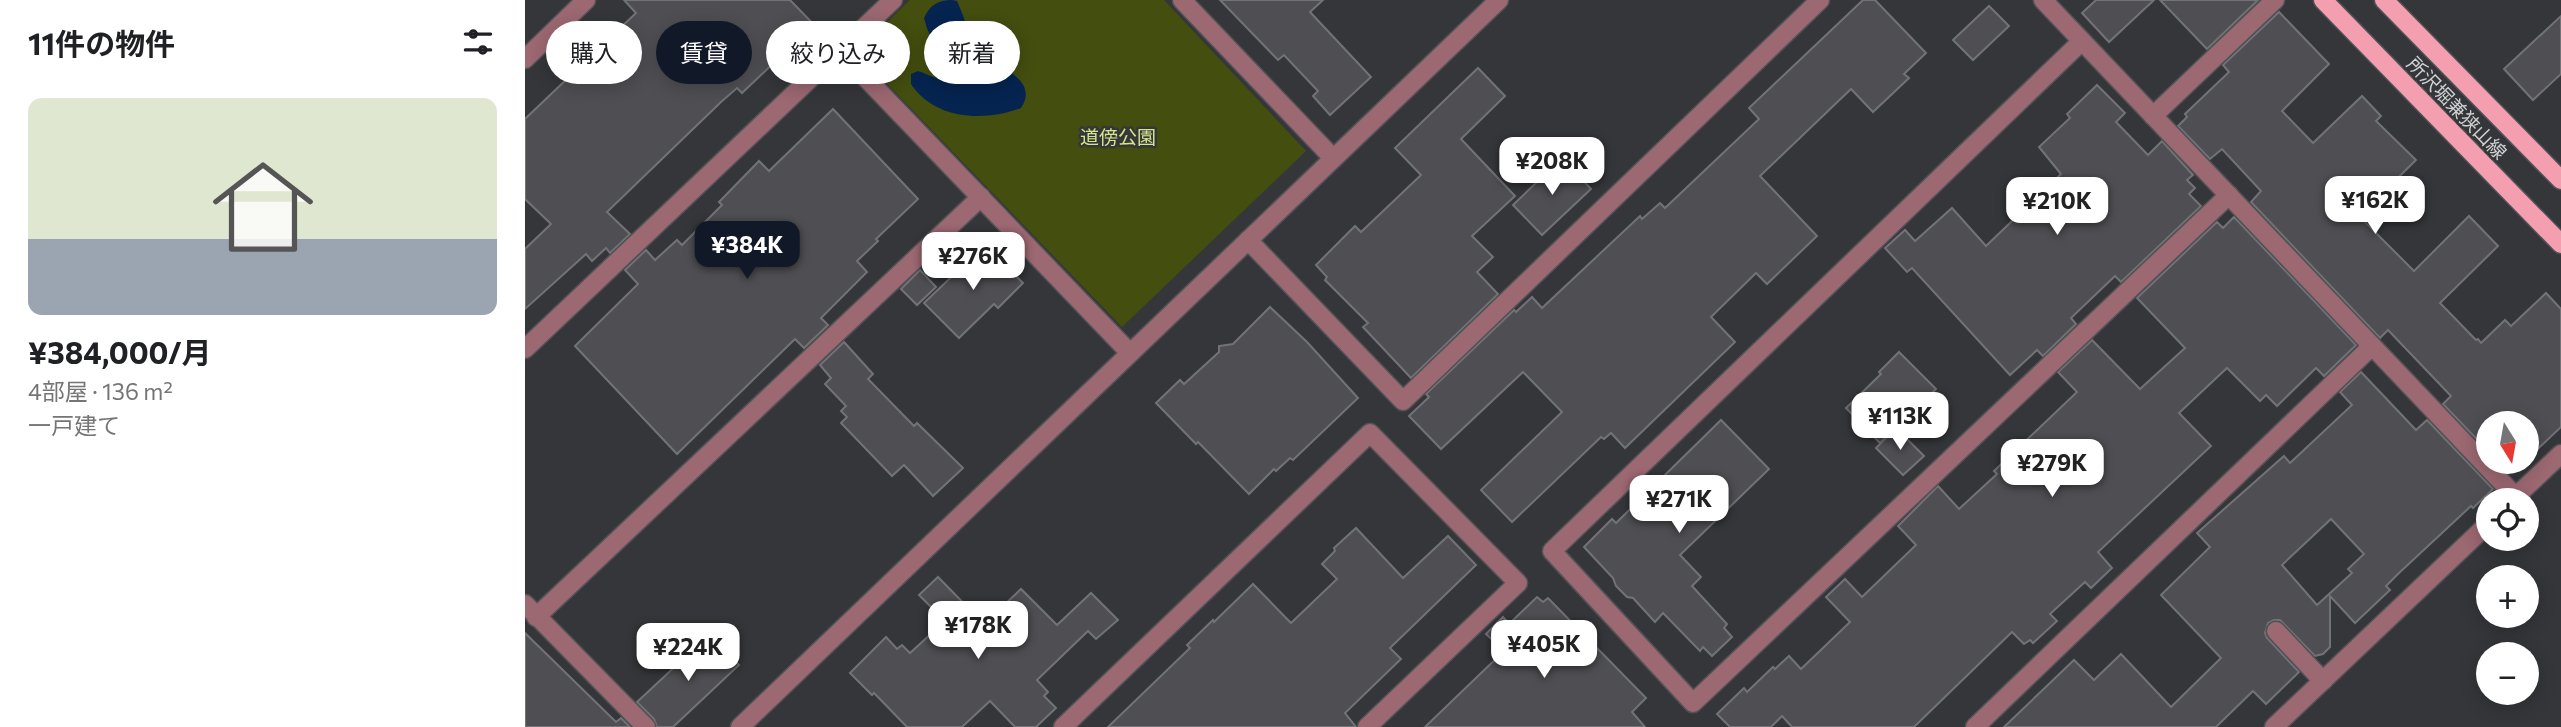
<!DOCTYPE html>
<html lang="ja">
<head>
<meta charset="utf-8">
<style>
  :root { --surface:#fff; --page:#f6f6f6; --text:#202124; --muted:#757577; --line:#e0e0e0; --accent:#111827 }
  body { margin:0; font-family:Commissioner,"Noto Sans JP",sans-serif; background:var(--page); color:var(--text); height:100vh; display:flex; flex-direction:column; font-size:26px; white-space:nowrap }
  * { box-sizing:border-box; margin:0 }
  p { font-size:23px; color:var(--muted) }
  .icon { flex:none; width:38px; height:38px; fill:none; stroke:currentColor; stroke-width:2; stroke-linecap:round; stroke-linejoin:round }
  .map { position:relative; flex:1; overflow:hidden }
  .side { display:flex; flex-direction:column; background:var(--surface); width:525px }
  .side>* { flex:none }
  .guide { position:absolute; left:21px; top:21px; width:665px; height:63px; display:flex; gap:14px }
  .needle { width:46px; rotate:169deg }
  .buttons { position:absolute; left:1951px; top:411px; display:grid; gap:14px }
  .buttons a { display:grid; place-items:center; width:63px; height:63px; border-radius:50%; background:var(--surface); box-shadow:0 4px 18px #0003; font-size:35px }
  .price { position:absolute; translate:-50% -60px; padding:0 16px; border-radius:14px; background:#fff; color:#222; font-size:23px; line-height:46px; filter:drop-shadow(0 2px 4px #0008) }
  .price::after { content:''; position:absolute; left:50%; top:42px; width:21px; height:16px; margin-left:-10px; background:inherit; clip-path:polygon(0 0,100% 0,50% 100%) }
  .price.selected { background:var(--accent); color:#fff }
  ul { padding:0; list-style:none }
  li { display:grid; align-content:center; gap:14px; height:371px; padding:0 28px }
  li+li { border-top:2px solid var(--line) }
  li span { display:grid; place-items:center; height:217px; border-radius:14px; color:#555 }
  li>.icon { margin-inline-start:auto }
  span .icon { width:126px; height:126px; fill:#fffc; stroke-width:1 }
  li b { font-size:30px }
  h2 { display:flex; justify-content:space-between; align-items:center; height:84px; padding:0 28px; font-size:30px }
  .pill { padding:0 24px; border-radius:32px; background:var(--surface); box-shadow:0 4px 18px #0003; font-size:24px; line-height:63px }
  .pill.selected { background:var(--accent); color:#fff }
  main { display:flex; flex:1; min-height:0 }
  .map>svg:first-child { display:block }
  .green { fill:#444e0f }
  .water { fill:#052450 }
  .building { fill:#4f4f53; stroke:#727376; stroke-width:2; fill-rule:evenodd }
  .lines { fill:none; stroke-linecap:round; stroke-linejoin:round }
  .minor-casing { stroke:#515255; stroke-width:21 }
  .major-casing { stroke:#515255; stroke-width:21 }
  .minor { stroke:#9c6872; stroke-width:18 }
  .major { stroke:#f39fb0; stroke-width:18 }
  .labels { text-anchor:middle; stroke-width:5; stroke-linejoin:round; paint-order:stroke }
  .street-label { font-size:19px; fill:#d0d1d3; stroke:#353639 }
  .park-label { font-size:19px; fill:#d3e78a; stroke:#353639 }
</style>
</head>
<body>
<main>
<section class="side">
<h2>11件の物件<svg class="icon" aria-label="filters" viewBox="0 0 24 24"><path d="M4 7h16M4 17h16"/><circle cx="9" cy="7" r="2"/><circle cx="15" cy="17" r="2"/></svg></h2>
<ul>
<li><span style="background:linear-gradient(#dfe7d0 65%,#9aa5b1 0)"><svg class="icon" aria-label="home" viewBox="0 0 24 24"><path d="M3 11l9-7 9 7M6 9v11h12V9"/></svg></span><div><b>¥384,000/月</b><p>4部屋 · 136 m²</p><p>一戸建て</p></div></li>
</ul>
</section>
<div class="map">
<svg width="2036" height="727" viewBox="0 0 2036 727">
  <rect width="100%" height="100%" fill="#353639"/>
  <path class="green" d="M 385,0 L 639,0 L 781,151 L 597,327 L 339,60 L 338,45 Z"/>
  <path class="water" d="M 427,0 L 432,1 C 439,17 444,34 454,47 C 468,67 516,78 496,108 C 459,122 410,120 386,84 L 386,74 L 393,71 C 410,77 425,87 441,76 C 440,47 418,53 405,35 C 402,30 401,24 399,18 C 405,5 413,0 427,0 Z"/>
  <g class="building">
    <path d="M 99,0 L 265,0 L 299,35 L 268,65 L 256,56 L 217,93 L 212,88 L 196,102 L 82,212 L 105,234 L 85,253 L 81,248 L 67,261 L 61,254 L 0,309 L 0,249 L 26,224 L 0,199 L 0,119 L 111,13 Z"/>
    <path d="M 695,0 L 798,0 L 785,12 L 846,77 L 805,115 L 788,96 L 793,91 L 759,55 L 753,60 Z"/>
    <path d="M 1338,0 L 1350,0 L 1401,53 L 1379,74 L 1384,78 L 1348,112 L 1326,89 L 1235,176 L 1292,236 L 1242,284 L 1231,273 L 1186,317 L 1210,342 L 1100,448 L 1086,433 L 1079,439 L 1076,437 L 987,522 L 956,490 L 1037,412 L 998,372 L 916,449 L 884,416 L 904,397 L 901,394 L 989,310 L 991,312 L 1007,297 L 1017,308 L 1115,216 L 1117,219 L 1135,203 L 1140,208 L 1234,119 L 1224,108 Z"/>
    <path d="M 1571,0 L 1629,0 L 1584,42 L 1557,13 Z"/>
    <path d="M 1635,0 L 1733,0 L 1682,49 Z"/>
    <path d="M 1464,6 L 1484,26 L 1448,60 L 1428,40 Z"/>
    <path d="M 1754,12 L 1804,64 L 1757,111 L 1788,143 L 1837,96 L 1856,116 L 1851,121 L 1891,160 L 1834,216 L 1889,271 L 1944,216 L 1973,246 L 1915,303 L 1951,340 L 1953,339 L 1956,343 L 1980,320 L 1986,326 L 2021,293 L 2036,309 L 2036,427 L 2002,459 L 2002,424 L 1964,424 L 1964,452 L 1918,404 L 1926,396 L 1863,330 L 1855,338 L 1726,202 L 1736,191 L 1697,149 L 1685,159 L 1653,126 L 1662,117 L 1660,114 L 1704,72 L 1698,65 Z"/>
    <path d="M 2036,16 L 2036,74 L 2008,100 L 1979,69 Z"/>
    <path d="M 953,68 L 980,96 L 936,139 L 990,196 L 947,236 L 968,257 L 952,272 L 973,294 L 886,378 L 838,327 L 843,323 L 800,280 L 802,277 L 791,265 L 830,226 L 836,232 L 896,175 L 870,148 Z"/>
    <path d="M 1572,85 L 1600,113 L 1591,122 L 1623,155 L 1637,141 L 1668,175 L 1662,180 L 1670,188 L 1664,194 L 1676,206 L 1596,282 L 1590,276 L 1546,318 L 1551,324 L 1518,356 L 1512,350 L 1485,375 L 1387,268 L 1382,272 L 1360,248 L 1380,230 L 1390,241 L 1427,208 L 1461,246 L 1536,174 L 1514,147 L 1545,118 L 1542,114 Z"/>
    <path d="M 308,109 L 393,199 L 351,239 L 353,241 L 332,261 L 342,272 L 296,318 L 303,325 L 279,348 L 270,339 L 152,454 L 50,346 L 113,284 L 100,270 L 121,250 L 130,260 L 152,240 L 157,245 L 197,205 L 194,202 L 234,161 L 244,171 Z"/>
    <path d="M 1037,158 L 1066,189 L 1017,235 L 988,205 Z"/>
    <path d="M 1709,217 L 1831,345 L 1799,376 L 1791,368 L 1752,406 L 1741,395 L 1735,401 L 1702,368 L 1654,413 L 1686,446 L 1573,552 L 1587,568 L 1566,588 L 1560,582 L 1525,614 L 1532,621 L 1508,643 L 1505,640 L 1499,644 L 1487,632 L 1389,727 L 1267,727 L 1257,716 L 1246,727 L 1205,727 L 1192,714 L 1219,688 L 1222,692 L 1248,667 L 1250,669 L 1264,656 L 1276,669 L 1325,622 L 1301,597 L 1320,579 L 1337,597 L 1391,545 L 1373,526 L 1413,486 L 1434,509 L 1472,474 L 1469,471 L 1552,392 L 1533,372 L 1567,340 L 1615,389 L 1660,348 L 1612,298 L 1692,222 L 1698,228 Z"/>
    <path d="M 460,245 L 498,283 L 473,308 L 469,304 L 434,338 L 399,303 Z"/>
    <path d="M 395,270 L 411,287 L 392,305 L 376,289 Z"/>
    <path d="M 745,307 L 782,342 L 833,398 L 768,460 L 765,458 L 751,471 L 749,469 L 724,494 L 673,442 L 671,444 L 631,403 L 655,380 L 659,384 L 694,352 L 694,346 L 708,344 Z"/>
    <path d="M 319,342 L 348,374 L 343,379 L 389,426 L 392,423 L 438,468 L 408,496 L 379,465 L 367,476 L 316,423 L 322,417 L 316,411 L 321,406 L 300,384 L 306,378 L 295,365 Z"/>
    <path d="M 1374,352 L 1411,389 L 1355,443 L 1321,408 L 1356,374 L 1354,372 Z"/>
    <path d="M 1836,372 L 1891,430 L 1902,420 L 1968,489 L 1948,508 L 1946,506 L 1874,573 L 1861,586 L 1865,590 L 1830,623 L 1805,596 L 1805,647 L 1798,654 L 1790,656 L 1755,620 L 1749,620 L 1743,623 L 1740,633 L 1742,638 L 1774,672 L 1741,704 L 1728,691 L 1691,727 L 1479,727 L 1549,660 L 1569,680 L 1596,654 L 1646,707 L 1696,658 L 1636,595 L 1685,547 L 1672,533 L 1759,456 L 1765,463 L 1827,405 L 1815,392 ZM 1806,519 L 1839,554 L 1823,569 L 1827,573 L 1792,605 L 1757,565 Z"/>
    <path d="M 1196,420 L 1244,469 L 1155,555 L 1176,577 L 1167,586 L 1202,624 L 1199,628 L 1207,637 L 1187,656 L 1178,647 L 1175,651 L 1138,613 L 1130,622 L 1108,598 L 1102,597 L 1091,586 L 1088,578 L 1059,547 L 1087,519 L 1091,523 Z"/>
    <path d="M 1371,428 L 1399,456 L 1378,475 L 1351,448 Z"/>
    <path d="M 831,528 L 878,578 L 923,536 L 951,565 L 865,648 L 876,659 L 820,713 L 831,727 L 583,727 L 665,648 L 662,645 L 688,620 L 689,622 L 728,584 L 766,623 L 812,579 L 797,564 L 810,551 L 809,548 Z"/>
    <path d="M 413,577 L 459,624 L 496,589 L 532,625 L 566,593 L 593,620 L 571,639 L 563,631 L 512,680 L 523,692 L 519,696 L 531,708 L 511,727 L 490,727 L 465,701 L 437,727 L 382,727 L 349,693 L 347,695 L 325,673 L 361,637 L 372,649 L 377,645 L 385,653 L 420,621 L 394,595 Z"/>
    <path d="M 1012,597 L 1018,602 L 1023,598 L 1121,698 L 1107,712 L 1120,727 L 900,727 L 979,651 L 961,634 L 978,617 L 984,624 Z"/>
    <path d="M 0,633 L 91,722 L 96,718 L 105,727 L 0,727 Z"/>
    <path d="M 185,634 L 214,665 L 148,727 L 132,727 L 129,719 L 112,702 Z"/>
  </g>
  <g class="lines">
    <defs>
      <g id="minor">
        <path d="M 657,0 L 807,157"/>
        <path d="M 1518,0 L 1991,497"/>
        <path d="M 1557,41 L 1027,551 L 1168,703 L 1704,195"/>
        <path d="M 315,51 L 605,353"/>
        <path d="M 0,59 L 61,0"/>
        <path d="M 1628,116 L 1750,0"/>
        <path d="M 723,240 L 878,401 L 1295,0"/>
        <path d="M 0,349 L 368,0"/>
        <path d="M 1987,500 L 2036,454"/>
        <path d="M 0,604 L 121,727"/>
        <path d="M 11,617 L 456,197"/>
        <path d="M 1751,631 L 1798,681"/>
        <path d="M 215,727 L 974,0"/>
        <path d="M 538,727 L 845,433 L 993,583 L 842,727"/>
        <path d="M 1450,727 L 1847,346"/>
        <path d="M 1749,727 L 1964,523"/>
      </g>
      <g id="major">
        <path d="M 1798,0 L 2036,244"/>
        <path d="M 1859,0 L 2036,180"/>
      </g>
    </defs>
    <use href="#minor" class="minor-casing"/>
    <use href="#major" class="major-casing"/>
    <use href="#minor" class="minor"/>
    <use href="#major" class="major"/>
  </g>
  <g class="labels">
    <g class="street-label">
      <text transform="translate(1932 108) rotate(46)" y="7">所沢堀兼狭山線</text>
    </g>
    <g class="park-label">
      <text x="593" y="144">道傍公園</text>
    </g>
  </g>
</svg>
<div class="buttons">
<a><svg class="needle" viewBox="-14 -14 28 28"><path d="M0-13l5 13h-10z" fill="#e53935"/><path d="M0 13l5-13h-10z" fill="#757577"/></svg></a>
<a><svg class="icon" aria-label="locate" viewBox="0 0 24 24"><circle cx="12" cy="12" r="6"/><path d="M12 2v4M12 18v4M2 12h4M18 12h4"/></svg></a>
<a>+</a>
<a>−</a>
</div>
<b class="price" style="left:1027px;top:197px">¥208K</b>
<b class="price" style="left:1850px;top:236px">¥162K</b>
<b class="price" style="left:1532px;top:237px">¥210K</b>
<b class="price selected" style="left:222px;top:281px">¥384K</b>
<b class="price" style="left:448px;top:292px">¥276K</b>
<b class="price" style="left:1375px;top:452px">¥113K</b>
<b class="price" style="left:1527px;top:499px">¥279K</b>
<b class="price" style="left:1154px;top:535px">¥271K</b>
<b class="price" style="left:453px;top:661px">¥178K</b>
<b class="price" style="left:1019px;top:680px">¥405K</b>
<b class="price" style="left:163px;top:683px">¥224K</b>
<div class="guide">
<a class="pill">購入</a>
<a class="pill selected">賃貸</a>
<a class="pill">絞り込み</a>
<a class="pill">新着</a>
</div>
</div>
</main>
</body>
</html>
